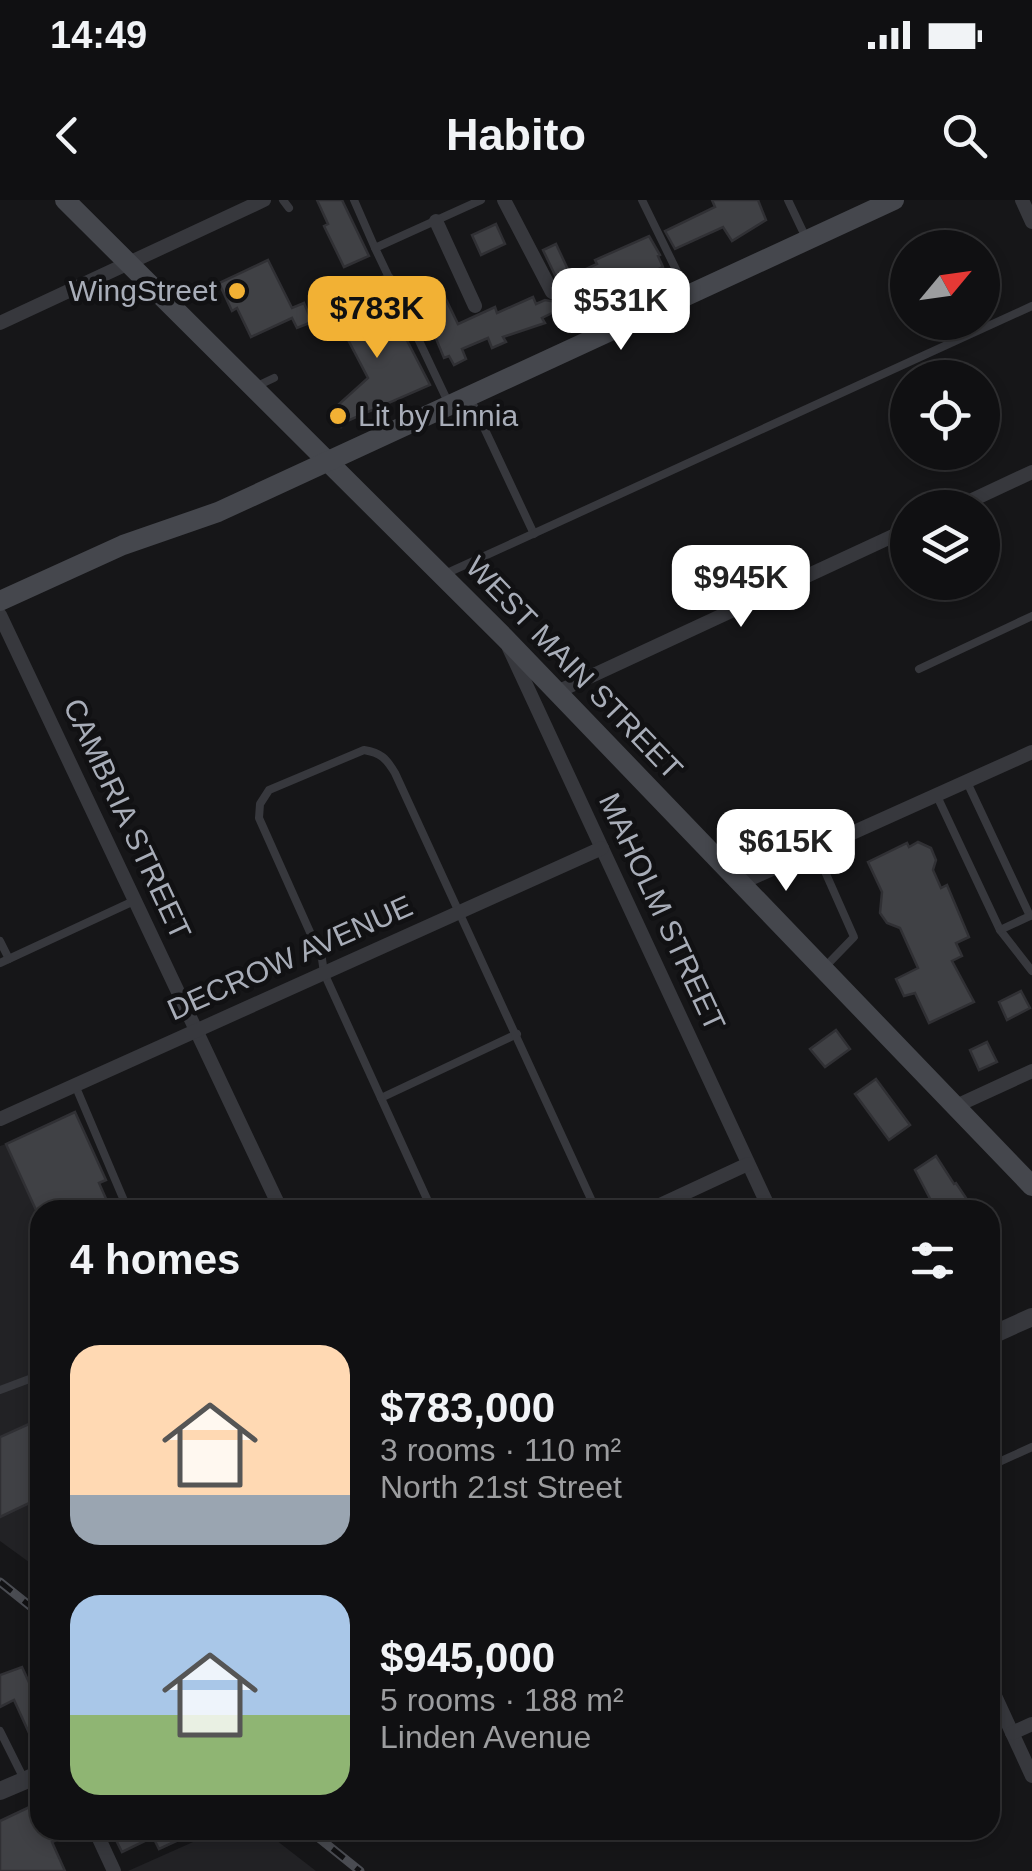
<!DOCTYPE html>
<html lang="en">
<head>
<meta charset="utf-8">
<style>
  :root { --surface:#101012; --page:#19191b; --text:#f1f3f6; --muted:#9c9d9f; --line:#303032; --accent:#f2b134 }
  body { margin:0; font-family:Arial,sans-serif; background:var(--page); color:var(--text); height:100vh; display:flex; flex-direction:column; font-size:38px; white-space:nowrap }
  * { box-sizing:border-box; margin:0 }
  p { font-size:32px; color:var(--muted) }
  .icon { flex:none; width:55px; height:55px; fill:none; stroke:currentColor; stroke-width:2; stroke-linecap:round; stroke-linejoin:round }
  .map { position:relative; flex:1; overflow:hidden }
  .sheet { position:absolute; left:30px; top:1000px; width:970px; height:640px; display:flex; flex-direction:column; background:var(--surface); border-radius:30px; box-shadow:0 5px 15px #0003,0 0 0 2px var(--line) }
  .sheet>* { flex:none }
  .needle { width:65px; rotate:61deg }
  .tools { position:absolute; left:890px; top:30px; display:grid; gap:20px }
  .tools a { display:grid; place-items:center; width:110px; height:110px; border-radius:50%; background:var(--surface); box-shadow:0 5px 15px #0003,0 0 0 2px var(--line); font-size:50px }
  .price { position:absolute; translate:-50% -85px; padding:0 22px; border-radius:20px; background:#fff; color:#222; font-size:32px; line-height:65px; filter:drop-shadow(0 2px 5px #0008) }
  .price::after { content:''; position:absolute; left:50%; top:60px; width:30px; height:22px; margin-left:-15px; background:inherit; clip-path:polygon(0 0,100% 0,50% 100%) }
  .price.selected { background:var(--accent); color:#111 }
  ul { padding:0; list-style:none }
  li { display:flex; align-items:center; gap:30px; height:250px; padding:0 40px }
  li span { display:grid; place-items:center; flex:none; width:280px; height:200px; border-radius:30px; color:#555 }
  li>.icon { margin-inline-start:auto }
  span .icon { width:120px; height:120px; fill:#fffc; stroke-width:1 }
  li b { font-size:42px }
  h2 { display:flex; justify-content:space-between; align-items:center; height:120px; padding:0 40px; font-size:42px }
  .status { display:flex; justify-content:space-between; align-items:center; height:70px; padding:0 50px; background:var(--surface); direction:ltr }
  .status svg { height:28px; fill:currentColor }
  header { display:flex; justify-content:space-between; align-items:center; height:130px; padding:0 40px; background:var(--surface); font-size:45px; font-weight:700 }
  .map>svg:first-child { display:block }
  .built { fill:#222225 }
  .building { fill:#404145; stroke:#303034; stroke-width:2.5 }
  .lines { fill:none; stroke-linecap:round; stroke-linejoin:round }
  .service { stroke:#37383d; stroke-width:8 }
  .minor { stroke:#37383d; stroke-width:14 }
  .tertiary { stroke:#37383d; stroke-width:18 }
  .secondary { stroke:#45474d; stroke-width:20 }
  .rail-casing { stroke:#4a4c52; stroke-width:9 }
  .rail { stroke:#111113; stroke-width:5; stroke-dasharray:15; stroke-linecap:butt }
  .poi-dot { fill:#f2b134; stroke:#111113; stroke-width:4 }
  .labels { text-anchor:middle; stroke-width:9; stroke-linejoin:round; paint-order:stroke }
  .poi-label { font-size:30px; fill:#a8adb8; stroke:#111113; text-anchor:end }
  .street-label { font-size:30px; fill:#a8adb8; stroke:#111113 }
</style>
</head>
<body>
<div class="status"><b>14:49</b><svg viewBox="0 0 49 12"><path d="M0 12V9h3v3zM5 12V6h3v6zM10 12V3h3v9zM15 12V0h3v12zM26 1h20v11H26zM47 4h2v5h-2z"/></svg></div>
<header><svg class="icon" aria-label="back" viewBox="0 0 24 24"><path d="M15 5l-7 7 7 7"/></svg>Habito<svg class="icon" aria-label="search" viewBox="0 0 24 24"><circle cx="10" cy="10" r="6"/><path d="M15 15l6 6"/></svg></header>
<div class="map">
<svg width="1032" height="1671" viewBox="0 0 1032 1671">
  <rect width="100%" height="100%" fill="#161618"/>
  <g class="built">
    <path d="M 6,944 L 40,1020 L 40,1219 L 0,1237 L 0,946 Z"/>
    <path d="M 40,1298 L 40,1370 L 0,1341 L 0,1317 Z"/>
    <path d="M 220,1630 L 263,1630 L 316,1671 L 128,1671 Z"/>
  </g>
  <g class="building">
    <path d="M 317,0 L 342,0 L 369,56 L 344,67 L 324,26 L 328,24 Z"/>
    <path d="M 712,0 L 758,0 L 766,20 L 732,41 L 723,27 L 675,49 L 665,31 L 715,7 Z"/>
    <path d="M 496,24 L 505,44 L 481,55 L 472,35 Z"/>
    <path d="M 649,36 L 660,55 L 658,56 L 663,67 L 578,108 L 575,102 L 542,118 L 545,123 L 503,137 L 506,142 L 492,148 L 488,138 L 462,149 L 466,159 L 454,165 L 449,156 L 444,158 L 418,95 L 439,85 L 458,124 L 495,107 L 497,113 L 533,97 L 536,104 L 545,100 L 556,102 L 563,92 L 543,50 L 556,44 L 571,76 L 597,64 L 595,60 Z"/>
    <path d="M 268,60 L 292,108 L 304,103 L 312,122 L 297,128 L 292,118 L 251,137 L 237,108 L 232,111 L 219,83 Z"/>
    <path d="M 370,94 L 388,133 L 400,127 L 430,185 L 347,221 L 341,227 L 328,214 L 368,178 L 333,111 Z"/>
    <path d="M 918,642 L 931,648 L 936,660 L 933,670 L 941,688 L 947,685 L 969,737 L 956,743 L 962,756 L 952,761 L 974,802 L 929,823 L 915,793 L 904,796 L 896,779 L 918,768 L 900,728 L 887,723 L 880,713 L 882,692 L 868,662 L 907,643 L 909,647 Z"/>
    <path d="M 1021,791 L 1030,808 L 1007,820 L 999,802 Z"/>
    <path d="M 836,830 L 850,849 L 825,867 L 810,849 Z"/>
    <path d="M 987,842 L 997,862 L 979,870 L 970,850 Z"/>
    <path d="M 876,879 L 910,925 L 889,940 L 855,894 Z"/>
    <path d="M 75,912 L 106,980 L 99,983 L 111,1010 L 36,1010 L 6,944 Z"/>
    <path d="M 936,956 L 954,984 L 956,983 L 974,1010 L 936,1010 L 915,970 Z"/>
    <path d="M 40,1219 L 40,1298 L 0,1317 L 0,1237 Z"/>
    <path d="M 22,1467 L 37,1500 L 40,1498 L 40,1557 L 14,1500 L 0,1507 L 0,1475 Z"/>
    <path d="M 40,1602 L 40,1630 L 77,1630 L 52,1642 L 65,1671 L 0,1671 L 0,1621 Z"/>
    <path d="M 111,1630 L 200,1630 L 159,1649 L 153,1637 L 122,1652 Z"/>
  </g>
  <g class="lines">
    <g class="service">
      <path d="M 283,0 L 289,8"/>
      <path d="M 354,0 L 375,48"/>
      <path d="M 642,0 L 688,94"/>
      <path d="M 788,0 L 807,40"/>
      <path d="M 370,83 L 390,78"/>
      <path d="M 167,95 L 184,87"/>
      <path d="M 257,186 L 274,178"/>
      <path d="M 470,198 L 534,334"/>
      <path d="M 449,204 L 375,48 L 481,0"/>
      <path d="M 445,374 L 1032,106"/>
      <path d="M 919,469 L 1032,416"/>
      <path d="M 966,580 L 1030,716"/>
      <path d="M 936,594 L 1000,730 L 1032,771"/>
      <path d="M 815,649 L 854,737 L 823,769"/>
      <path d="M 1000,730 L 1032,715"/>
      <path d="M 0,741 L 9,759"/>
      <path d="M 0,763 L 136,700"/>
      <path d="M 75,885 L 128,1010"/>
      <path d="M 381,898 L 517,834"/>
      <path d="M 432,1010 L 324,773 L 322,759 L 259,618 L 260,604 L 269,590 L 364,550 C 381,553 386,558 395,573 L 596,1010"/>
      <path d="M 0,1190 L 40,1175"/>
      <path d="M 990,1266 L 1032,1247"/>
      <path d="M 0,1531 L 25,1581"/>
    </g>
    <g class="minor">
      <path d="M 504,0 L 552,92"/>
      <path d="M 1022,0 L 1032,22"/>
      <path d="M 436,21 L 475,106"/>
      <path d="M 0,123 L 264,0"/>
      <path d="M 955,308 L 1032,272"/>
      <path d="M 0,415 L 281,1010"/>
      <path d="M 509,448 L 770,1010"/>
      <path d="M 557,492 L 908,329"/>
      <path d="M 741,683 L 1032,552"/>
      <path d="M 956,906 L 1032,871"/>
      <path d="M 0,919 L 602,648"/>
      <path d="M 649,1010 L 748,964"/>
      <path d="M 990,1485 L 1032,1576"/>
      <path d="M 1012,1533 L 1032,1524"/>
      <path d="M 95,1630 L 114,1671"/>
    </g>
    <g class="tertiary">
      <path d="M 990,1136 L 1032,1117"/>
      <path d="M 0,1591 L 40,1574"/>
    </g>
    <g class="secondary">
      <path d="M 65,0 L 505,438 L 1032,986"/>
      <path d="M 0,401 L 123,345 L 218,312 L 894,0"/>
    </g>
    <defs>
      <g id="rail">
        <path d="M 0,1382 L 40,1414"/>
        <path d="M 309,1630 L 360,1671"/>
      </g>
    </defs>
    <use href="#rail" class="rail-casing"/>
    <use href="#rail" class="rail"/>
  </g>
  <g class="poi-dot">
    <circle cx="237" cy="91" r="10"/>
    <circle cx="338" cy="216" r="10"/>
  </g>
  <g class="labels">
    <g class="poi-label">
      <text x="217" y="101">WingStreet</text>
      <text x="358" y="226" text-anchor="start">Lit by Linnia</text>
    </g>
    <g class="street-label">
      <text transform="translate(574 468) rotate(46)" y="10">WEST MAIN STREET</text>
      <text transform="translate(127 619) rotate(65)" y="10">CAMBRIA STREET</text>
      <text transform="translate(662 712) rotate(65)" y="10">MAHOLM STREET</text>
      <text transform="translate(290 758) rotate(-24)" y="10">DECROW AVENUE</text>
    </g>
  </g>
</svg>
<div class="tools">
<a><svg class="needle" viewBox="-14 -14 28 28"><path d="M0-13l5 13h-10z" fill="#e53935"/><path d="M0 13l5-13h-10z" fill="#9c9d9f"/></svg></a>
<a><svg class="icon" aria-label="locate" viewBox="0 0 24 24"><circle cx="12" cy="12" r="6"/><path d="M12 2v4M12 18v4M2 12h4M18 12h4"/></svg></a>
<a><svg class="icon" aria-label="layers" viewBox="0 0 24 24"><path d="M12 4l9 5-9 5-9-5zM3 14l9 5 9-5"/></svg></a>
</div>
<b class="price" style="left:621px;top:153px">$531K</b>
<b class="price selected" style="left:377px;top:161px">$783K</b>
<b class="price" style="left:741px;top:430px">$945K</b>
<b class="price" style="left:786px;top:694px">$615K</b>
<section class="sheet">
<h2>4 homes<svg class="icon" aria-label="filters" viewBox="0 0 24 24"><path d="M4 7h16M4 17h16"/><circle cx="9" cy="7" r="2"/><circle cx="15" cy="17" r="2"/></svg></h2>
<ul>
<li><span style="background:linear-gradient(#ffd9b3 75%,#9aa5b1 0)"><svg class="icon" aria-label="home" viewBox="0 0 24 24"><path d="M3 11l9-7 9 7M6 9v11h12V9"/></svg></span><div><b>$783,000</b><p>3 rooms · 110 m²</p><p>North 21st Street</p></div></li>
<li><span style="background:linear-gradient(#a9c7e8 60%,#8fb573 0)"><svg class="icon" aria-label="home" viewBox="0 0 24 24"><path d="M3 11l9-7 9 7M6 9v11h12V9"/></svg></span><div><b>$945,000</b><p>5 rooms · 188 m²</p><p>Linden Avenue</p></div></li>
</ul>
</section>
</div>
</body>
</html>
